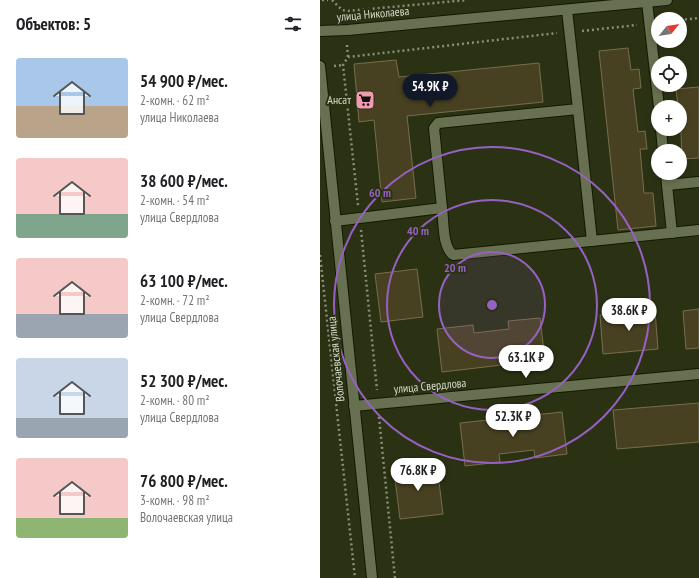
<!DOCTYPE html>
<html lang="ru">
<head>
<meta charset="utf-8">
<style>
  :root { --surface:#fff; --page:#f6f6f6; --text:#202124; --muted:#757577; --accent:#111827 }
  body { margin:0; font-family:"PT Sans Narrow",sans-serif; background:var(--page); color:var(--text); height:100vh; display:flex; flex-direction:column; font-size:15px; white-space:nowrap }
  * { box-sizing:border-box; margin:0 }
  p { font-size:13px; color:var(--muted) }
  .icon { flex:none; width:22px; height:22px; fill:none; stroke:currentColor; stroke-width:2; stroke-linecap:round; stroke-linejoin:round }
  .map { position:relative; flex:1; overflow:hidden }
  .details { display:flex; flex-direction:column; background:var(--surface); width:320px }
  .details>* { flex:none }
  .needle { width:26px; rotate:60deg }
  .buttons { position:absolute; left:331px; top:12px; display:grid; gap:8px }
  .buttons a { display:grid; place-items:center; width:36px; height:36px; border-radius:50%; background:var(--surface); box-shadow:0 2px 6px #0003; font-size:20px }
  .price { position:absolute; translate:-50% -34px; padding:0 9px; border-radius:14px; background:#fff; color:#222; font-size:13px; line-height:26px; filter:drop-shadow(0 1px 2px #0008) }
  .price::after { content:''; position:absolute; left:50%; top:24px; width:12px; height:9px; margin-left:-6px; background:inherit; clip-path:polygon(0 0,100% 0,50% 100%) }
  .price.active { background:var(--accent); color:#fff }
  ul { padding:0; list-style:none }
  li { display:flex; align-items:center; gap:12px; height:100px; padding:0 16px }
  li span { display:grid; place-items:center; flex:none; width:112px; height:80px; border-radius:4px; color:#555 }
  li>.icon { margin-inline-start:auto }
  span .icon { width:48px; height:48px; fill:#fffc; stroke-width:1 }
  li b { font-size:17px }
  h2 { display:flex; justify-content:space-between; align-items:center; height:48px; padding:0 16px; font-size:17px }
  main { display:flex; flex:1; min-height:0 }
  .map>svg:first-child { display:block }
  .building { fill:#484121; stroke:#766e4d }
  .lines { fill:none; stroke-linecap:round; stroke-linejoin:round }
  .service-casing { stroke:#131900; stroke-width:12 }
  .minor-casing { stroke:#131900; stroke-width:12 }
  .tertiary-casing { stroke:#131900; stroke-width:12 }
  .secondary-casing { stroke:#131900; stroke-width:12 }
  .path { stroke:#898f78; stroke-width:2.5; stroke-dasharray:2 3; stroke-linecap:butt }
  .service { stroke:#677050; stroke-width:10 }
  .minor { stroke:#677050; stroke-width:10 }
  .tertiary { stroke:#677050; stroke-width:10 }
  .secondary { stroke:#677050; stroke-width:10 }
  .ring { fill:none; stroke:#9661c2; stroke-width:2 }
  .labels { text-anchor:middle; stroke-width:4; stroke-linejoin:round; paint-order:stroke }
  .street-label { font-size:12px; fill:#d6dcca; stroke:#2b3214 }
  .poi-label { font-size:12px; fill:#d6dcca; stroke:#2b3214; text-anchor:end }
  .centre { fill:#9661c2; stroke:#2b3214; stroke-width:2 }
  .ring-label { font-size:12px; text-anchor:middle; font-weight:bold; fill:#9661c2; stroke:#2b3214; stroke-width:4; stroke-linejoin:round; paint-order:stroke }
</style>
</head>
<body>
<main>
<section class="details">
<h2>Объектов: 5<svg class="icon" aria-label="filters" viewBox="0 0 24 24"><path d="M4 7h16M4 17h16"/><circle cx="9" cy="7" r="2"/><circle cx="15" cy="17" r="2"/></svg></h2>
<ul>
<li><span style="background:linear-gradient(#a9c7e8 60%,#b9a48a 0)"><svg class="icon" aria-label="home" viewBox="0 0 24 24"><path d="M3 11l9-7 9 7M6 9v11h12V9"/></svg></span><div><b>54 900 ₽/мес.</b><p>2-комн. · 62 m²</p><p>улица Николаева</p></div></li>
<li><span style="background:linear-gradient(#f6c9c9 70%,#7fa58c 0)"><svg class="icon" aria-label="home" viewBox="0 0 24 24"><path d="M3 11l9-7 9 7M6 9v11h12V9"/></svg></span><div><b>38 600 ₽/мес.</b><p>2-комн. · 54 m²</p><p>улица Свердлова</p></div></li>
<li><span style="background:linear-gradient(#f6c9c9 70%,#9aa5b1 0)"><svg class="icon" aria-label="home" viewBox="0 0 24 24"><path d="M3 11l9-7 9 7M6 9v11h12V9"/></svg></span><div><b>63 100 ₽/мес.</b><p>2-комн. · 72 m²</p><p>улица Свердлова</p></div></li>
<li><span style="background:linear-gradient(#c9d6e8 75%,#9aa5b1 0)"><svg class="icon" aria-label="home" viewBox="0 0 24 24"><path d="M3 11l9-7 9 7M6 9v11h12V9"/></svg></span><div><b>52 300 ₽/мес.</b><p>2-комн. · 80 m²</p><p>улица Свердлова</p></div></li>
<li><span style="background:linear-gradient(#f6c9c9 75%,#8fb573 0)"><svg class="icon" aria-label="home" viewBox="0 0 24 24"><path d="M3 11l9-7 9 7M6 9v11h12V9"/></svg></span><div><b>76 800 ₽/мес.</b><p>3-комн. · 98 m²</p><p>Волочаевская улица</p></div></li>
</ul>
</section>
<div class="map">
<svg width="379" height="578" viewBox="0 0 379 578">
  <rect width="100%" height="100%" fill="#2b3214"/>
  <g class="building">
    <path d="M 308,48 L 311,70 L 319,69 L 321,88 L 313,89 L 318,132 L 325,131 L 327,149 L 320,149 L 324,193 L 333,193 L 336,226 L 298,230 L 279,51 Z"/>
    <path d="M 76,60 L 79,77 L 219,63 L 223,102 L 87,116 L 96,198 L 62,202 L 54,120 L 39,122 L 34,64 Z"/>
    <path d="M 379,87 L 379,158 L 362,159 L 360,107 L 358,107 L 356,89 Z"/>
    <path d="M 97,269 L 103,317 L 61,322 L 55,274 Z"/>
    <path d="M 379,309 L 379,348 L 366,349 L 363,311 Z"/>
    <path d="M 335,311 L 338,349 L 283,354 L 280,315 Z"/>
    <path d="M 220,318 L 225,360 L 122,372 L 117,329 L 153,325 L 154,333 L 189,329 L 188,321 Z"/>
    <path d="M 379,403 L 379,442 L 297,449 L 293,410 Z"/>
    <path d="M 242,412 L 247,454 L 215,458 L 214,450 L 179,454 L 180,462 L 145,466 L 140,423 Z"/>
    <path d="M 117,466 L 123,514 L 80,519 L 74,471 Z"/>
  </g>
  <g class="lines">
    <defs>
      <g id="service">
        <path d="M 327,2 L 339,107"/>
        <path d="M 258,109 L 272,241"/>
        <path d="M 341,129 L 343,151"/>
        <path d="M 346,173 L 347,185 L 379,182"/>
        <path d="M 347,185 L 352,233"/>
        <path d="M 122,208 C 124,221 122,246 133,255 L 379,230"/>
        <path d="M 15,221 L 122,208 L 114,128 L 118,123 L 258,109 L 247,10"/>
      </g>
      <path id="minor" d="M 34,406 L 379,374"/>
      <path id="tertiary" d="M 0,66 L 52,578"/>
      <path id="secondary" d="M 0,31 L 28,30 L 347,0"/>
    </defs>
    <use href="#service" class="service-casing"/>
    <use href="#minor" class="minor-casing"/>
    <use href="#tertiary" class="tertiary-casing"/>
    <use href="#secondary" class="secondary-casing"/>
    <g class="path">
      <path d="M 2,0 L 8,0"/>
      <path d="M 12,0 L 22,10 L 28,11 L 147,0"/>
      <path d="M 360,20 L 379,18"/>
      <path d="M 262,31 L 317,25"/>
      <path d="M 27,45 L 28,57"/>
      <path d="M 14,66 L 23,65"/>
      <path d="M 38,205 L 23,65 L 28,57 L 237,33"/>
      <path d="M 41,230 L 57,390"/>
      <path d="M 0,255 L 35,578"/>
      <path d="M 59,417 L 75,578"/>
    </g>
    <use href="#service" class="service"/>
    <use href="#minor" class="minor"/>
    <use href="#tertiary" class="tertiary"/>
    <use href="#secondary" class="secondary"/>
  </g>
  <circle cx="172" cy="305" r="53" fill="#9661c2" fill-opacity=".12"/>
  <g class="ring">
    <circle cx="172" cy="305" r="53"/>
    <circle cx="172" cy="305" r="105"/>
    <circle cx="172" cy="305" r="158"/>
  </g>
  <defs>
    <symbol id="supermarket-square" viewBox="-11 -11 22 22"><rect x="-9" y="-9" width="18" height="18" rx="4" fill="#f19ab2" stroke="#2b3214"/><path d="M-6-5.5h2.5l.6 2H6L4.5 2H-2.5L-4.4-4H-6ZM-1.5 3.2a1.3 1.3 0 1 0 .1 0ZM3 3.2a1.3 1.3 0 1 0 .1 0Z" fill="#111"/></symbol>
  </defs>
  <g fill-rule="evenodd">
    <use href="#supermarket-square" x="34" y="89" width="22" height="22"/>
  </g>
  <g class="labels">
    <g class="street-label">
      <text transform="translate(53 14) rotate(-5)" y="4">улица Николаева</text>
      <text transform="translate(16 359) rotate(-96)" y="4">Волочаевская улица</text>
      <text transform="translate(110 386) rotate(-5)" y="4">улица Свердлова</text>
    </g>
    <g class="poi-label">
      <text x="31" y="104">Ансат</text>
    </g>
  </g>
  <circle cx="172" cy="305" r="6" class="centre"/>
  <g class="ring-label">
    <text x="60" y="197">60 m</text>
    <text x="98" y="235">40 m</text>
    <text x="135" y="272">20 m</text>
  </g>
</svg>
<div class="buttons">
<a><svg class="needle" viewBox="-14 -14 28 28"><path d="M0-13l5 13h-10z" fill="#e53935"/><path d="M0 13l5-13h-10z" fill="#757577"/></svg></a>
<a><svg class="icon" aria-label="locate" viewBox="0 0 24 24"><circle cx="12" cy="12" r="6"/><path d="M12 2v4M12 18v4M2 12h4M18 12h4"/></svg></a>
<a>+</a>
<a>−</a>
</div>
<b class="price active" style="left:110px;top:108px">54.9K ₽</b>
<b class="price" style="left:309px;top:332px">38.6K ₽</b>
<b class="price" style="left:206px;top:379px">63.1K ₽</b>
<b class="price" style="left:193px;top:438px">52.3K ₽</b>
<b class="price" style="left:98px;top:492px">76.8K ₽</b>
</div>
</main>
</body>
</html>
